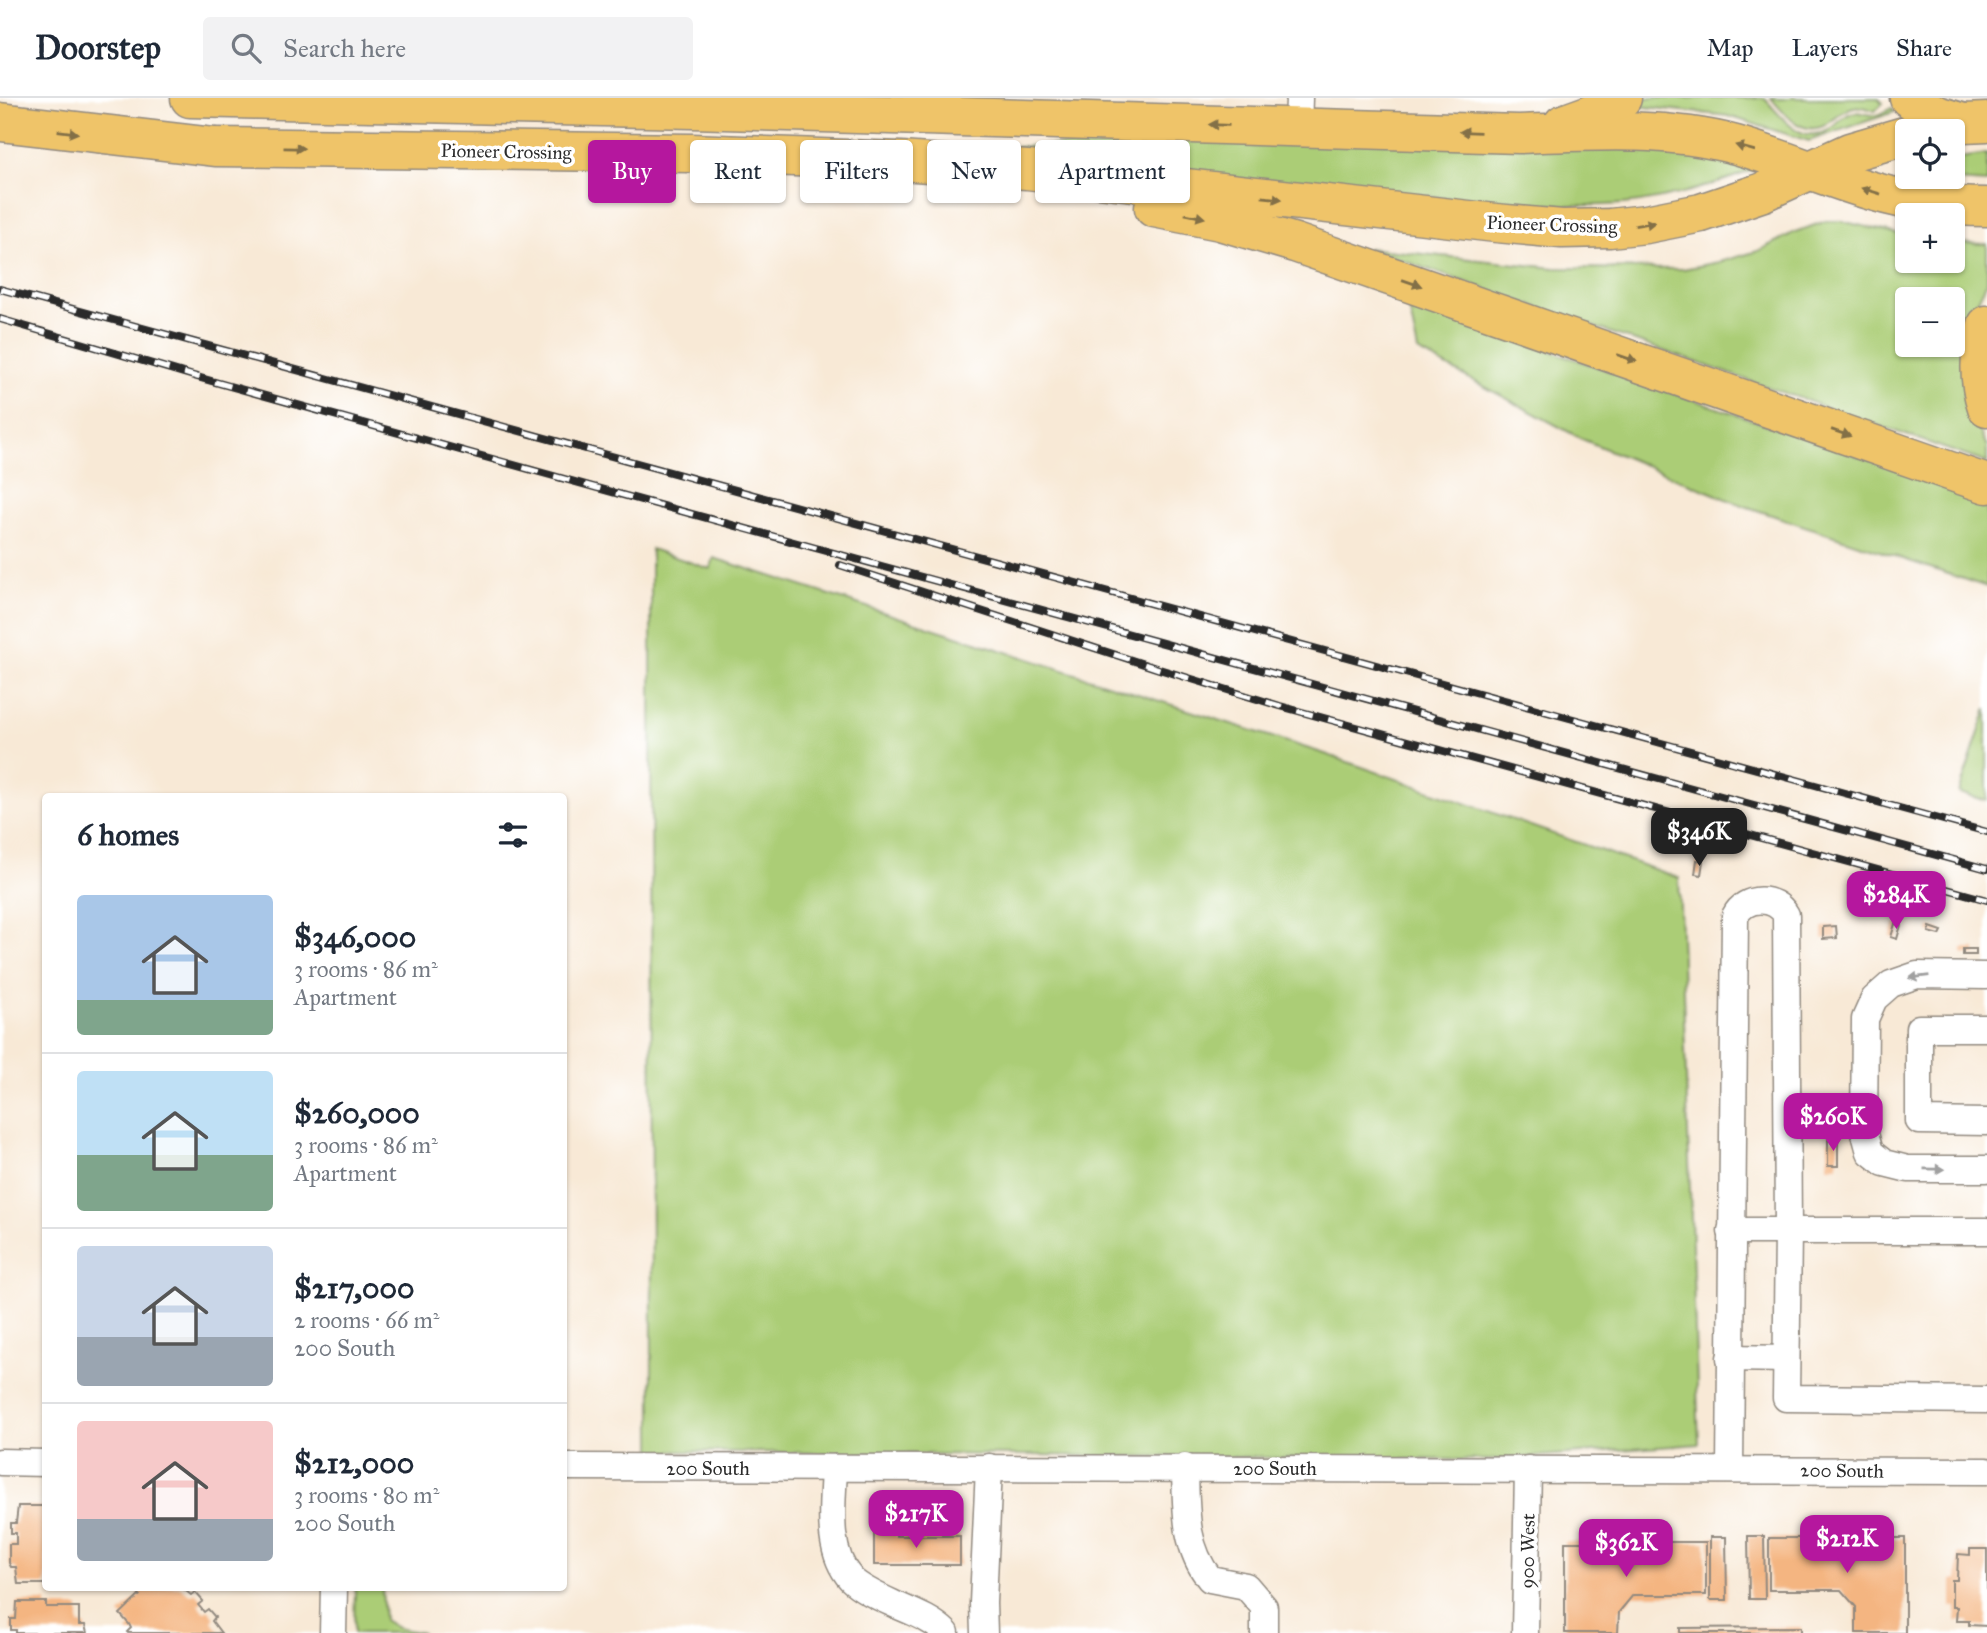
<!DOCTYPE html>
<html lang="en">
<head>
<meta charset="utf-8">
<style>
  :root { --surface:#fff; --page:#f2f2f3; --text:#1f2937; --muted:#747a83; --line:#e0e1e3; --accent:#b5179e }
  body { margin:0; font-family:"IM FELL Great Primer",serif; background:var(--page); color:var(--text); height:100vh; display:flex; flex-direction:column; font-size:26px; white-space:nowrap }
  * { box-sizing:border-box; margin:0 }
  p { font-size:23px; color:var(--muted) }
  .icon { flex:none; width:38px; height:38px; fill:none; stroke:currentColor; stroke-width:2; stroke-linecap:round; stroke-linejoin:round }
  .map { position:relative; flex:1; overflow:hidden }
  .drawer { position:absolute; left:42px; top:695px; width:525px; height:798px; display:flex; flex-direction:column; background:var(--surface); border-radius:7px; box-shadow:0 2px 5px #0004 }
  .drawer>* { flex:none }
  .hud { position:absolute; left:588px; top:42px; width:665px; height:63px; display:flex; gap:14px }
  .buttons { position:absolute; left:1895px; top:21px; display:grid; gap:14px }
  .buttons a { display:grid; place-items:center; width:70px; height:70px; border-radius:7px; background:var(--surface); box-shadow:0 2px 5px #0004; font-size:35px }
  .price { position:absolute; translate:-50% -60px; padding:0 16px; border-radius:14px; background:var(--accent); color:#fff; font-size:23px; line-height:46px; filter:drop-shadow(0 2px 4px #0008) }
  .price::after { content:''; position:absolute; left:50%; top:42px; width:21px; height:16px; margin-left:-10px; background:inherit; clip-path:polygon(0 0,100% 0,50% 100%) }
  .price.active { background:#222; color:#fff }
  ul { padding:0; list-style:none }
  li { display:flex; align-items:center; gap:21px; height:175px; padding:0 35px }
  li+li { border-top:2px solid var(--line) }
  li span { display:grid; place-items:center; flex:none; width:196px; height:140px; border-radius:7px; color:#555 }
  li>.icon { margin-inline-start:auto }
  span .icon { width:84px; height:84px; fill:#fffc; stroke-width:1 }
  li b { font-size:30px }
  h2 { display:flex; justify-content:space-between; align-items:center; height:84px; padding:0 35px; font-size:30px }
  .pill { padding:0 24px; border-radius:7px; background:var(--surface); box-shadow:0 2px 5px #0004; font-size:24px; line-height:63px }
  .pill.active { background:var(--accent); color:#fff }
  header { display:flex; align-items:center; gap:42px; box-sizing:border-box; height:98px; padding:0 35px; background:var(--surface); border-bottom:2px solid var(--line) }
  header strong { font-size:33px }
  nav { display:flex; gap:38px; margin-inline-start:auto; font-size:24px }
  .search { width:490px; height:63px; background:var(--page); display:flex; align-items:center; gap:18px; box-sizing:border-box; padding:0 24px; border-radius:7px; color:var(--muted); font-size:26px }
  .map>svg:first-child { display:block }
  .green { fill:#abcd76; stroke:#6b7c50; stroke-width:2; fill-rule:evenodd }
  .building { fill:#f4b581 }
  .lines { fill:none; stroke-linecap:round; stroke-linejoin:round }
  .minor-casing { stroke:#928a80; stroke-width:29 }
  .highway-casing { stroke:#928a80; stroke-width:41 }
  .minor { stroke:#fff; stroke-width:26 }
  .highway { stroke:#efc469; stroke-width:38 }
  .rail-casing { stroke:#2b2b2b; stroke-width:8 }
  .rail { stroke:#fff; stroke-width:5; stroke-dasharray:16; stroke-linecap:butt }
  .oneway { fill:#837047 }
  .oneway2 { fill:#a0a0a0 }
  .labels { text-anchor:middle; stroke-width:7; stroke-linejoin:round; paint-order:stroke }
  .street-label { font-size:19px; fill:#2b2b2b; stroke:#fff }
</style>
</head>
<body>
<header>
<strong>Doorstep</strong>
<div class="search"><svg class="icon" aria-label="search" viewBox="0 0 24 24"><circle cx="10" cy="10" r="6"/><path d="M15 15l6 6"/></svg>Search here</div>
<nav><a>Map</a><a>Layers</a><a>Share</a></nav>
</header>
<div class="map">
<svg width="1987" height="1535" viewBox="0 0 1987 1535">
  <rect width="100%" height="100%" fill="#fff"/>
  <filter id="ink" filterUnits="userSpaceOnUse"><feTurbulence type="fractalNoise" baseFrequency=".0143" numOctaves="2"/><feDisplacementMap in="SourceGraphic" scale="14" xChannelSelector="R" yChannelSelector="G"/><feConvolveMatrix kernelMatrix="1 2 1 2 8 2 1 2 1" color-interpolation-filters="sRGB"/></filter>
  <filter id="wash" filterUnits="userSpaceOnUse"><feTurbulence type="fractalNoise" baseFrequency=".00686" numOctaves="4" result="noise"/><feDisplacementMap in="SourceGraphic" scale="28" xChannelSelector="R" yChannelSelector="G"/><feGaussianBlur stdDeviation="1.57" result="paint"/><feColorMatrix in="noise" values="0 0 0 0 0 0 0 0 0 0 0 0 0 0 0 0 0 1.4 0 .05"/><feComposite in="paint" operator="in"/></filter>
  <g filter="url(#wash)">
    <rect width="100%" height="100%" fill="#f8e9d6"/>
    <g class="green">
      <path d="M 1641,0 L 1764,0 C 1782,18 1797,46 1827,33 C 1835,29 1841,20 1849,16 C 1859,11 1867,18 1876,17 C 1881,17 1886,13 1891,10 L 1894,14 L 1809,43 L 1728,18 L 1628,7 Z"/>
      <path d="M 1771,0 L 1878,0 L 1883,5 L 1875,13 C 1868,11 1862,7 1854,9 C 1844,11 1838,19 1830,24 C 1806,42 1786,19 1771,0 Z"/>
      <path d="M 1237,37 L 1668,51 L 1759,70 C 1710,88 1657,106 1605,107 C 1533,109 1459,100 1387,95 C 1252,85 1117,68 981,51 Z"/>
      <path d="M 1987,56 L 1987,85 L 1955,83 L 1934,79 L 1953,79 L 1953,61 Z"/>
      <path d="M 1826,123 L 1841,123 L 1907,138 L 1908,163 L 1953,163 L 1953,145 L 1987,146 L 1987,184 L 1971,216 L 1964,239 L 1962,267 L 1972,319 L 1987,348 L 1987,365 L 1367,150 L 1555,170 L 1683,171 L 1719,164 L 1758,153 L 1795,134 ZM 1908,201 L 1953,201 L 1953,247 L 1908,247 Z"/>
      <path d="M 1409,210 L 1434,213 L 1987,402 L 1987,489 L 1736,405 L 1582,341 L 1418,253 Z"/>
      <path d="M 651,451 L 710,471 L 714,460 L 1325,656 L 1679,780 L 1699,1346 L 1489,1362 L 652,1353 Z"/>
      <path d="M 1987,610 L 1987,703 L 1959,695 Z"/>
      <path d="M 355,1489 L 382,1489 L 384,1522 L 397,1530 L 423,1535 L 354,1535 Z"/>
    </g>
    <g id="blocks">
      <g class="building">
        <path d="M 1697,762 L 1703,763 L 1701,777 L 1695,776 Z"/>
        <path d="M 1895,826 L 1901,827 L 1897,841 L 1891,839 Z"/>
        <path d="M 1836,828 L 1837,840 L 1823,841 L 1823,829 Z"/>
        <path d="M 1930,829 L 1942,833 L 1940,837 L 1929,834 Z"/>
        <rect x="1963" y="851" width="13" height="6"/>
        <rect x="1828" y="1042" width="10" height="26"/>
        <path d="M 18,1408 L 46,1408 L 46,1486 L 18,1486 L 16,1469 L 11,1469 L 9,1465 L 9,1446 L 16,1446 L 16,1435 L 11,1435 L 11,1425 L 16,1425 Z"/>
        <path d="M 896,1432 L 896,1438 L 960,1438 L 960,1467 L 874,1467 L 874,1433 Z"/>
        <path d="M 1748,1438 L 1764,1438 L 1765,1501 L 1749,1501 Z"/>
        <path d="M 1710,1439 L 1726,1439 L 1727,1502 L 1710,1502 Z"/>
        <path d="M 1769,1440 L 1905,1440 L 1905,1535 L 1856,1535 L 1856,1509 L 1841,1492 L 1769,1492 Z"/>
        <path d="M 1565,1444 L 1706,1444 L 1706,1497 L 1633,1497 L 1619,1514 L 1618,1535 L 1565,1535 Z"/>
        <path d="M 1970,1451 L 1987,1451 L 1987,1528 L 1969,1527 L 1969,1523 L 1956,1523 L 1957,1509 L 1952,1509 L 1952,1482 L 1957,1482 L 1958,1456 L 1970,1457 Z"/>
        <path d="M 145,1489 L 181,1489 L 191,1497 L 195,1494 L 203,1503 L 198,1507 L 204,1514 L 208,1511 L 215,1519 L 212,1523 L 221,1535 L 128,1535 L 127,1534 L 131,1530 L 129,1526 L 120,1516 L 140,1497 L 138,1495 Z"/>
        <path d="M 17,1504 L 46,1504 L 46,1509 L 79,1509 L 79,1527 L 85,1527 L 87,1535 L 16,1535 L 16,1532 L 11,1532 L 11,1521 L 16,1521 Z"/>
        <path d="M 1801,1529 L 1801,1535 L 1680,1535 L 1680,1530 Z"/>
      </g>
    </g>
  </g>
  <g filter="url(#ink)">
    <use href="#blocks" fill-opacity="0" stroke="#928a80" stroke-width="2"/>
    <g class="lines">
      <defs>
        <g id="minor">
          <path d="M 1298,29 L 1299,0"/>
          <path d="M 1987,878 L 1917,877 L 1891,886 L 1874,901 L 1865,921 L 1864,1032 L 1870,1054 L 1884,1065 L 1908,1071 L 1987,1071"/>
          <path d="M 1987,930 L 1919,930 L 1919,1023 L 1987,1024"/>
          <path d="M 1731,1133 L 1788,1133 L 1786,1300 L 1987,1302"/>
          <path d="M 1730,1260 L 1786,1261"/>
          <path d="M 0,1364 L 46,1365"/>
          <path d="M 564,1369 L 1987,1373"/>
          <path d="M 1185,1369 C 1186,1409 1184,1449 1210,1481 L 1246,1488 L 1264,1509 L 1264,1535"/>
          <path d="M 834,1370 C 833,1406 825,1452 851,1481 C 861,1491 881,1500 894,1506 C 912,1514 932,1521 946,1535"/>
          <path d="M 1730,1371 L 1735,818 C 1745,798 1775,797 1786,817 L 1788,1133 L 1987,1133"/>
          <path d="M 333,1535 L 334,1489"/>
          <path d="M 984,1535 L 983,1505 L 989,1369"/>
          <path d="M 1525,1535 L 1528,1371"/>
        </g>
        <g id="highway">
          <path d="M 190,0 L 692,11 L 1519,36 C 1592,33 1665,28 1736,47 C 1782,60 1826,80 1872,93 C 1909,104 1948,109 1987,109"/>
          <path d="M 1909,0 L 1936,17 L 1963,25"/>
          <path d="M 0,24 L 215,49 L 691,55 L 901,63 L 1027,72 L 1496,125 L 1562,131 L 1610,130 L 1646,126 L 1701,115 L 1763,94 L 1850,54 L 1908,37"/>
          <path d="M 1563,26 L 1588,17 L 1622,0"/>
          <path d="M 1922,33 L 1963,25 L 1987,24"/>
          <path d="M 1154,110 L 1220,123 L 1295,145 L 1987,386"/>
          <path d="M 1987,227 C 1979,254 1978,283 1987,309"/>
        </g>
      </defs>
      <use href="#minor" class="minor-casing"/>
      <use href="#highway" class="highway-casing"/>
      <use href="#minor" class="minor"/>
      <use href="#highway" class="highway"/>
      <defs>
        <g id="rail">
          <path d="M 0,191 L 1987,734"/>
          <path d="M 0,221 L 197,279 L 597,390 L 1987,771"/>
          <path d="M 840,467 L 1159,571 L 1280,608 L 1987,802"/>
        </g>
      </defs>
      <use href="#rail" class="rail-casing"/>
      <use href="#rail" class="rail"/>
    </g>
    <defs><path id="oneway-solid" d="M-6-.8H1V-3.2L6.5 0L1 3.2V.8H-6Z" transform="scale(1.75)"/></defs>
    <g class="oneway">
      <use href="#oneway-solid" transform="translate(1219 27) rotate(-178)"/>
      <use href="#oneway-solid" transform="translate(68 34) rotate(7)"/>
      <use href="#oneway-solid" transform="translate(1470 34) rotate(-178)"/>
      <use href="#oneway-solid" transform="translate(294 50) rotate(1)"/>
      <use href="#oneway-solid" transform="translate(1745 50) rotate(-164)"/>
      <use href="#oneway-solid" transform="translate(1871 93) rotate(-163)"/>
      <use href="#oneway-solid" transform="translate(1272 100) rotate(6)"/>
      <use href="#oneway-solid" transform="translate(1195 118) rotate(12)"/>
      <use href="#oneway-solid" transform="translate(1645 126) rotate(-9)"/>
      <use href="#oneway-solid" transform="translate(1412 185) rotate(19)"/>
      <use href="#oneway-solid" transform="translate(1627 260) rotate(19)"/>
      <use href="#oneway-solid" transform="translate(1841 335) rotate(19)"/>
    </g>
    <g class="oneway2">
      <use href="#oneway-solid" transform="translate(1919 879) rotate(173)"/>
      <use href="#oneway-solid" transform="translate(1934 1071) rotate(1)"/>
    </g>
  </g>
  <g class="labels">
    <g class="street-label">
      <text transform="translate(506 53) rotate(1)" y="7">Pioneer Crossing</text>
      <text transform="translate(1552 126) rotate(2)" y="7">Pioneer Crossing</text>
      <text x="708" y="1377">200 South</text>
      <text x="1275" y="1377">200 South</text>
      <text transform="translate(1842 1372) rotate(1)" y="7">200 South</text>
      <text transform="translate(1527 1453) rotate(-89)" y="7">900 West</text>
    </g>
  </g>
</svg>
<div class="buttons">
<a><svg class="icon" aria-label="locate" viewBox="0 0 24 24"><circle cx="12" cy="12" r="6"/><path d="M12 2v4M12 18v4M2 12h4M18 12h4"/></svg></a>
<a>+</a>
<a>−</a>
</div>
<b class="price active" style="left:1699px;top:770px">$346K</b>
<b class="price" style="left:1896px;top:833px">$284K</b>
<b class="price" style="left:1833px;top:1055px">$260K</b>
<b class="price" style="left:916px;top:1452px">$217K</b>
<b class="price" style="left:1847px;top:1477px">$212K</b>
<b class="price" style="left:1626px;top:1481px">$362K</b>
<div class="hud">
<a class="pill active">Buy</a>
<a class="pill">Rent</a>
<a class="pill">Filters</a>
<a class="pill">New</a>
<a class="pill">Apartment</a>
</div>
<section class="drawer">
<h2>6 homes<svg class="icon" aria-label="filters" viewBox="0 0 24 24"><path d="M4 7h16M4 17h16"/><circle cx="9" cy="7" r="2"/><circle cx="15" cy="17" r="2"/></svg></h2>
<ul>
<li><span style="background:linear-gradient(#a9c7e8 75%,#7fa58c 0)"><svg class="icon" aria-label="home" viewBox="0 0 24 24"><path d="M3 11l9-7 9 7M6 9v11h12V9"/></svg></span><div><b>$346,000</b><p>3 rooms · 86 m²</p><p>Apartment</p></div></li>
<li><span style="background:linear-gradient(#bfe0f5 60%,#7fa58c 0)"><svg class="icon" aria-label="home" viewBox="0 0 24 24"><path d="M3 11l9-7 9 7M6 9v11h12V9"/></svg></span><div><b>$260,000</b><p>3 rooms · 86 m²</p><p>Apartment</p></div></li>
<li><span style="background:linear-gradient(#c9d6e8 65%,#9aa5b1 0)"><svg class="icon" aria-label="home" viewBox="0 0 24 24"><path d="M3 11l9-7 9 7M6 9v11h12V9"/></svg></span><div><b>$217,000</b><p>2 rooms · 66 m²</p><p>200 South</p></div></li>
<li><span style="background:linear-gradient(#f6c9c9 70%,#9aa5b1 0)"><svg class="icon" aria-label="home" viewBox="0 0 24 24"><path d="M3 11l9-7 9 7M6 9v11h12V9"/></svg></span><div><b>$212,000</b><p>3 rooms · 80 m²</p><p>200 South</p></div></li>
</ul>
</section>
</div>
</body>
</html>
